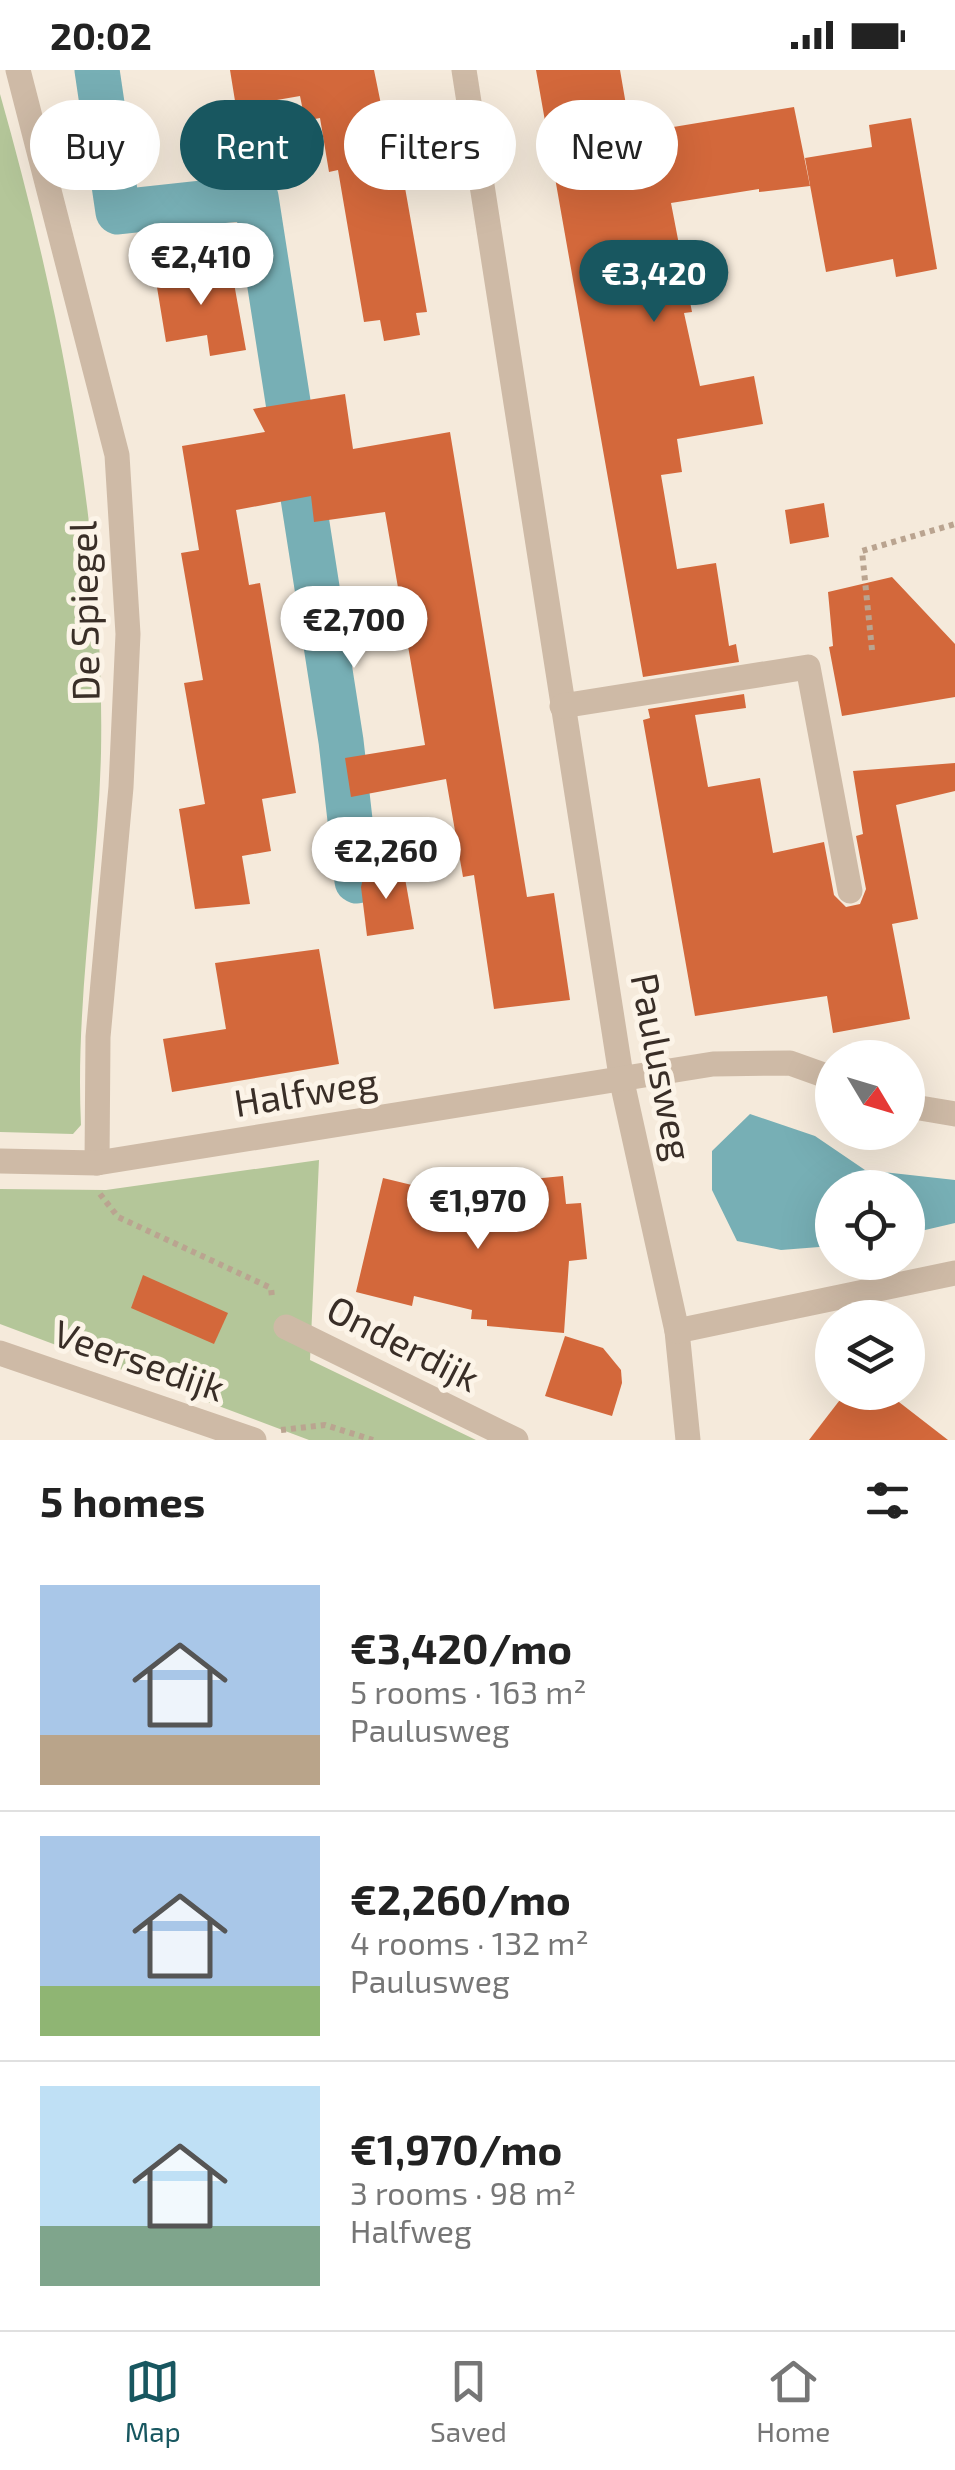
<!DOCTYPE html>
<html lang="en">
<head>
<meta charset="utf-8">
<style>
  :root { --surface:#fff; --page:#f6f6f6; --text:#222; --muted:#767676; --line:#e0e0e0; --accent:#185760 }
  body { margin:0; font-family:"Exo 2",sans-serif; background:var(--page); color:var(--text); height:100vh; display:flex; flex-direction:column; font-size:38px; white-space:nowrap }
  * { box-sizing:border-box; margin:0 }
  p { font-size:32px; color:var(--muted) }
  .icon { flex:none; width:55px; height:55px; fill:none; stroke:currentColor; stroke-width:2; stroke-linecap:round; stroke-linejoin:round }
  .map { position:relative; height:1370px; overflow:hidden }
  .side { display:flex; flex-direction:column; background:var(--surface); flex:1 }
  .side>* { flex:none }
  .hud { position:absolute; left:30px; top:30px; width:895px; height:90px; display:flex; gap:20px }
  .needle { width:65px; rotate:128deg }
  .controls { position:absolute; left:815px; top:970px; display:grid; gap:20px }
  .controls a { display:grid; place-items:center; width:110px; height:110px; border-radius:50%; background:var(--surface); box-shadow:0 10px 40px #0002; font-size:50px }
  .price { position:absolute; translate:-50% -85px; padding:0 22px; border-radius:35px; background:#fff; color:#222; font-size:32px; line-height:65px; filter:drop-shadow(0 2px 5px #0008) }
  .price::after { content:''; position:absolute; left:50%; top:60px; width:30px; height:22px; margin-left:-15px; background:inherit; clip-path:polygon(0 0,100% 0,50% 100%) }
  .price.on { background:var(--accent); color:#fff }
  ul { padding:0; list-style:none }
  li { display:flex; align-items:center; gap:30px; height:250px; padding:0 40px }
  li+li { border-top:2px solid var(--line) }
  li span { display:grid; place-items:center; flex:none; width:280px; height:200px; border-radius:0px; color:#555 }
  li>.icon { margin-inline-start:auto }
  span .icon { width:120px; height:120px; fill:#fffc; stroke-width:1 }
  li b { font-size:42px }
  h2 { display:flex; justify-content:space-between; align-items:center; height:120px; padding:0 40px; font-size:42px }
  .tag { padding:0 35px; border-radius:45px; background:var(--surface); box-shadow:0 10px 40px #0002; font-size:35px; line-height:90px }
  .tag.on { background:var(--accent); color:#fff }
  .status { display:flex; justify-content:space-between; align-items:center; height:70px; padding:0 50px; background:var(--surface); direction:ltr }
  .status svg { height:28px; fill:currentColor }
  .menu { display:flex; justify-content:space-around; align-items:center; height:140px; border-top:2px solid var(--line); background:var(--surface); font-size:28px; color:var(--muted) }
  .menu a { display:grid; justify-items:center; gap:5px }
  .menu .on { color:var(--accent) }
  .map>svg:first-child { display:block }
  .green { fill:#b4c699 }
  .water { fill:#77afb5 }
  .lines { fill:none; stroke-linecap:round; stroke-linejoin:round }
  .canal { stroke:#77afb5; stroke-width:45 }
  .building { fill:#d3683b }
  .path { stroke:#baa490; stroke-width:6; stroke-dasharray:5 5; stroke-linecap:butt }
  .minor { stroke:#cebaa6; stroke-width:25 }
  .labels { text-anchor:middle; stroke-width:10; stroke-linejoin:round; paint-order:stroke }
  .street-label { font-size:38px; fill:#392e27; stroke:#fcf4e8 }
</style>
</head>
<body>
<div class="status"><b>20:02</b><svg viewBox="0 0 49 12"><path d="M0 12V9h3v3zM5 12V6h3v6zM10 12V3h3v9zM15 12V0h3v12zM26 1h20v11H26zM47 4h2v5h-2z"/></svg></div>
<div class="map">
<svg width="955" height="1370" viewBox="0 0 955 1370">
  <rect width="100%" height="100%" fill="#f5eadb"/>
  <g class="green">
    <path d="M 0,24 C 60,236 105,462 101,683 C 98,808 75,931 81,1055 L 73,1064 L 0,1062 Z"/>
    <path d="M 319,1090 L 310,1290 L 476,1370 L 309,1370 L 0,1254 L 0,1119 L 106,1120 Z"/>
  </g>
  <path class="water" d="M 750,1044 L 815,1066 L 865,1100 L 955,1110 L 955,1153 L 908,1164 L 908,1118 L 832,1118 L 832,1176 L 781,1180 L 737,1171 L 712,1120 L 712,1081 Z"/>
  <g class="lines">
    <path class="canal" d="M 97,0 L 118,142 L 256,127 L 341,671 L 357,811"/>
  </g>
  <g class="building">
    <path d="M 230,0 L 374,0 L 397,113 L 404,112 L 427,242 L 416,243 L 420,265 L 384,271 L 380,250 L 364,252 L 338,100 L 329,102 L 320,48 L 305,51 L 300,26 L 236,37 Z"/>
    <path d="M 536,0 L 620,0 L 631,64 L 794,37 L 810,116 L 759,122 L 759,119 L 671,133 L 692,242 L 684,243 L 700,316 L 754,306 L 763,354 L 677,369 L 682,402 L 661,405 L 677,499 L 716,493 L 729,576 L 736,574 L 739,592 L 643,607 Z"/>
    <path d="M 911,48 L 937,199 L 896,207 L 893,189 L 826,202 L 805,88 L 872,77 L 869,55 Z"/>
    <path d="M 213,195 L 215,205 L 232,202 L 246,280 L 210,286 L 207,265 L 166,272 L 155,205 Z"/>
    <path d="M 345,324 L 353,379 L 450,362 L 527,827 L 554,823 L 570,930 L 494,939 L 474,805 L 463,807 L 446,709 L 351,727 L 345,688 L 425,675 L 385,442 L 314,452 L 311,426 L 236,440 L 249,515 L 260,513 L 296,723 L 262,729 L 271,781 L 242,786 L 250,834 L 195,839 L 179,739 L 205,734 L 184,613 L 203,610 L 181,483 L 199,480 L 182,376 L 265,362 L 253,339 Z"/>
    <path d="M 824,433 L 829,467 L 790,474 L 785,440 Z"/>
    <path d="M 892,507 L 955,574 L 955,627 L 842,646 L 829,577 L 833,576 L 828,522 Z"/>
    <path d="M 744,624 L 746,638 L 695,645 L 708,717 L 760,708 L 773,783 L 824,772 L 834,825 L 846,837 L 860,834 L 866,819 L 856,766 L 863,764 L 853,701 L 955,693 L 955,721 L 896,735 L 918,849 L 892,854 L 910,949 L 833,963 L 827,926 L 695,946 L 643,650 L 650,648 L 648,639 Z"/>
    <path d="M 403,797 L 414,859 L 367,866 L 361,817 L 364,804 Z"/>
    <path d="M 319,879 L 339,994 L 172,1022 L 163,969 L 226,959 L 215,893 Z"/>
    <path d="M 563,1106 L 566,1134 L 581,1133 L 587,1189 L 569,1191 L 564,1263 L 487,1256 L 487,1250 L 471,1249 L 472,1240 L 414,1226 L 412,1236 L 356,1222 L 383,1108 L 416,1116 L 413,1127 L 480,1128 L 513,1123 L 512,1111 Z"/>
    <path d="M 143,1205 L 228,1243 L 214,1274 L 131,1238 Z"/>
    <path d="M 565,1266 L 603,1278 L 621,1300 L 622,1313 L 612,1346 L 545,1326 Z"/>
    <path d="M 846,1322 L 886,1322 L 948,1370 L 809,1370 Z"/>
  </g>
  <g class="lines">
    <g class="path">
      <path d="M 872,580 L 862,481 L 955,454"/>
      <path d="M 100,1124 L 118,1147 L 271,1218 L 272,1227"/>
      <path d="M 281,1360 L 325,1355 L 373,1370"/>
    </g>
    <g class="minor">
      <path d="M 18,0 L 117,385 L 128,564 L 121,717 L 98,967 L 97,1093"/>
      <path d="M 464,0 L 622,1012 L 677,1261 L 688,1370"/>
      <path d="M 562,636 L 808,597 L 850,821"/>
      <path d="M 908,1036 L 955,1044"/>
      <path d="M 0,1091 L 97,1093 L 713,994 L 790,993 L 832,1008"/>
      <path d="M 286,1257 L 516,1370"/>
      <path d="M 677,1261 L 955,1203"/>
      <path d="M 0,1283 L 254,1370"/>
    </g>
  </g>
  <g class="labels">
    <g class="street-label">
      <text transform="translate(85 541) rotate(-91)" y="13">De Spiegel</text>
      <text transform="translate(661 997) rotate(79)" y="13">Paulusweg</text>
      <text transform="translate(306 1023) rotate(-9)" y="13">Halfweg</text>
      <text transform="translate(403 1274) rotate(27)" y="13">Onderdijk</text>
      <text transform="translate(139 1291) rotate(19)" y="13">Veersedijk</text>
    </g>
  </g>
</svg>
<div class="controls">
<a><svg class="needle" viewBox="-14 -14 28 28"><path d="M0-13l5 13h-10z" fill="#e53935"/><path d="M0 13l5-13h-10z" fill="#767676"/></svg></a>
<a><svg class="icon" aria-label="locate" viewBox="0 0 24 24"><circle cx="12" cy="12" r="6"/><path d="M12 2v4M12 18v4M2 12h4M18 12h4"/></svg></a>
<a><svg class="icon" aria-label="layers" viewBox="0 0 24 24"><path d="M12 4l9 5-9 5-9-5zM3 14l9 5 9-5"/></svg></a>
</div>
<b class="price" style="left:201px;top:238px">€2,410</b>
<b class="price on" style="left:654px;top:255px">€3,420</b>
<b class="price" style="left:354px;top:601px">€2,700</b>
<b class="price" style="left:386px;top:832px">€2,260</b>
<b class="price" style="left:478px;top:1182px">€1,970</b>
<div class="hud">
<a class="tag">Buy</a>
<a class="tag on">Rent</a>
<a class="tag">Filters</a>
<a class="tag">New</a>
</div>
</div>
<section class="side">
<h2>5 homes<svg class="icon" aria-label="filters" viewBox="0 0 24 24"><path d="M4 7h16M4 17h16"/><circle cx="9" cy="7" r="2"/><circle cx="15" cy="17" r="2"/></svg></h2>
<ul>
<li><span style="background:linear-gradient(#a9c7e8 75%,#b9a48a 0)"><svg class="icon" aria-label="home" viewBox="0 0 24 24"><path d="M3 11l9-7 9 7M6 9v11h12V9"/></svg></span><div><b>€3,420/mo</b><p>5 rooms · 163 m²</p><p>Paulusweg</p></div></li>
<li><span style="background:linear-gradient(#a9c7e8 75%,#8fb573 0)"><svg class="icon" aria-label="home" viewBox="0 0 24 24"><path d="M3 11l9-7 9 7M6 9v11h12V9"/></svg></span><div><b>€2,260/mo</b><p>4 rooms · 132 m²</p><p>Paulusweg</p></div></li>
<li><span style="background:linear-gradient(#bfe0f5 70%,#7fa58c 0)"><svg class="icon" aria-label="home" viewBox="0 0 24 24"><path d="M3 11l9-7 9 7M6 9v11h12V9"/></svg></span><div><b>€1,970/mo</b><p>3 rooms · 98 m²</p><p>Halfweg</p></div></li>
</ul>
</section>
<nav class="menu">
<a class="on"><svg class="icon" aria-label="map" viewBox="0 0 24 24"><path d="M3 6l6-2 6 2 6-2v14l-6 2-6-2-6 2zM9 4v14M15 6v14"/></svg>Map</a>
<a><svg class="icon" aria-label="saved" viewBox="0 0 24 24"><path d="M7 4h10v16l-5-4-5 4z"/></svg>Saved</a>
<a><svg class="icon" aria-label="home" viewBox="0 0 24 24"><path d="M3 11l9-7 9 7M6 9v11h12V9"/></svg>Home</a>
</nav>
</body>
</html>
